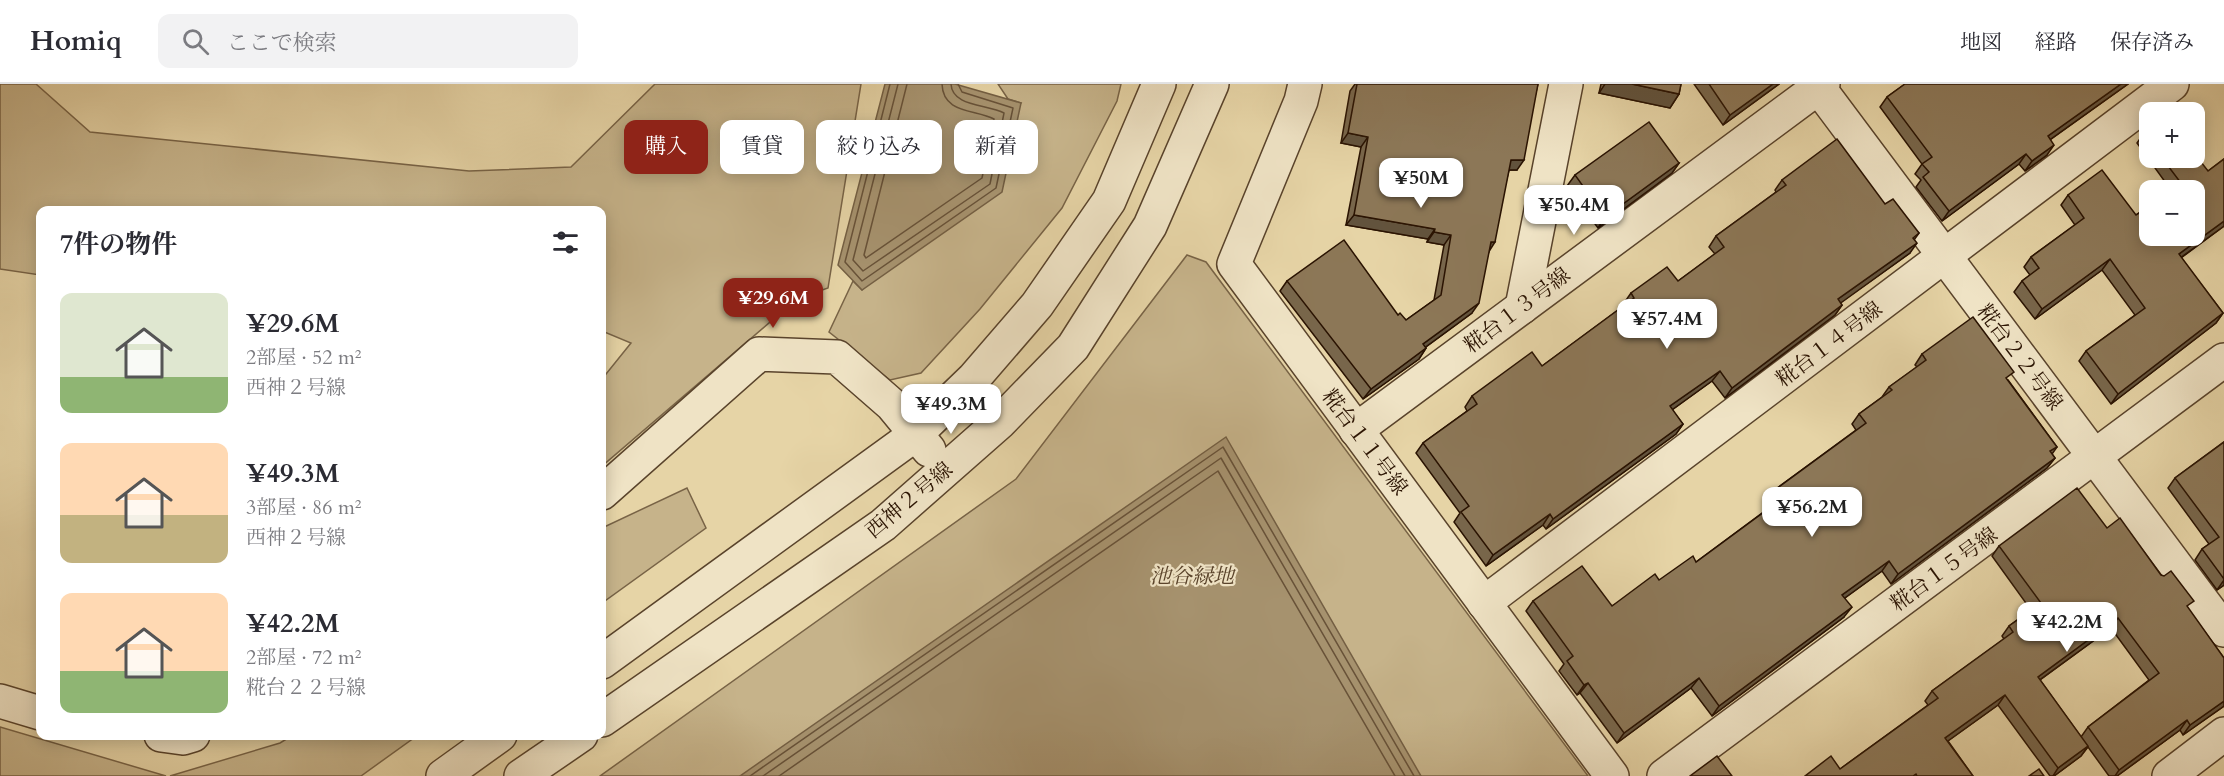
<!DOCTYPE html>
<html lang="ja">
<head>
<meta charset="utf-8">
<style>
  :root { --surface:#fff; --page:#f2f2f3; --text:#2b2b33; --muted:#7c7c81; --line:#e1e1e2; --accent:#8f2418 }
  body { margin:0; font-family:Cardo,"Noto Serif JP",serif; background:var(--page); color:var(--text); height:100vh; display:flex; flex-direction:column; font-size:22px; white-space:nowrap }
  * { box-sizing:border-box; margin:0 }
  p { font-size:20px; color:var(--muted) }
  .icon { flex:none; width:33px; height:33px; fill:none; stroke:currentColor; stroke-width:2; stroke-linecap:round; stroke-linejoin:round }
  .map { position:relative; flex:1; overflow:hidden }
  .panel { position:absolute; left:36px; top:122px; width:570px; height:534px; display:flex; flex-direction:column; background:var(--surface); border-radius:12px; box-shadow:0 3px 15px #0003 }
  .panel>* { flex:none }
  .banner { position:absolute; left:624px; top:36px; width:570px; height:54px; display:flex; gap:12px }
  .fabs { position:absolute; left:2139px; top:18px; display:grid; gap:12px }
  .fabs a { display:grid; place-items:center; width:66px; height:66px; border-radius:12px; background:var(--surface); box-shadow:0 3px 15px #0003; font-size:30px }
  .price { position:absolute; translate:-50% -51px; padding:0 14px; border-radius:12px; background:#fff; color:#222; font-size:20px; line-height:39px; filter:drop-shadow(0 2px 3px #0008) }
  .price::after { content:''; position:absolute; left:50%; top:36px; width:18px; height:14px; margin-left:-9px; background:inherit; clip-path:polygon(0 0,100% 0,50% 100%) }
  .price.selected { background:var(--accent); color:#fff }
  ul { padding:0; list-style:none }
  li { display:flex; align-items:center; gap:18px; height:150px; padding:0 24px }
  li span { display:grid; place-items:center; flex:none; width:168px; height:120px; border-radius:12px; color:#555 }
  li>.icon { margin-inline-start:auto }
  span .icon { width:72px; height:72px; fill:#fffc; stroke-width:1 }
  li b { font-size:26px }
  h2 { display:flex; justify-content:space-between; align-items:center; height:72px; padding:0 24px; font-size:26px }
  .tag { padding:0 21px; border-radius:12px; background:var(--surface); box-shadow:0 3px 15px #0003; font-size:21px; line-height:54px }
  .tag.selected { background:var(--accent); color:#fff }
  header { display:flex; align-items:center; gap:36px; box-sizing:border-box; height:84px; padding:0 30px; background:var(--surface); border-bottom:2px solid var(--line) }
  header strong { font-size:28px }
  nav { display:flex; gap:33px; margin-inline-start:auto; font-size:21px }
  .search { width:420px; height:54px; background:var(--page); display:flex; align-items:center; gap:15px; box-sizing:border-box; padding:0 21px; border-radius:12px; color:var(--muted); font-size:22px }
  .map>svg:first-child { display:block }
  .green { fill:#c6b38a; stroke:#786346; stroke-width:1.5 }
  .water { fill:#a6926e; stroke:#745f43; stroke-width:1.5 }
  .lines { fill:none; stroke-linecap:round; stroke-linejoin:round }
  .shore { stroke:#685238; stroke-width:1.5 }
  .minor-casing { stroke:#59432b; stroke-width:36 }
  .minor { stroke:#efe3c5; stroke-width:33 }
  .wall { fill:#78664b; stroke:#2a1302; stroke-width:1.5; fill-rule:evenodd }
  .shaded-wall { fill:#62533d; stroke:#2a1302; stroke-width:1.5 }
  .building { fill:#8c7757; stroke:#2a1302; stroke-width:1.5 }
  .labels { text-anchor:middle; stroke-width:4.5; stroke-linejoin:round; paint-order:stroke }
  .street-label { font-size:21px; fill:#2a1302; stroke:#efe3c5 }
  .park-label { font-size:21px; font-style:italic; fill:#59432b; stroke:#efe3c5 }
</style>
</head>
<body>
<header>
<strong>Homiq</strong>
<div class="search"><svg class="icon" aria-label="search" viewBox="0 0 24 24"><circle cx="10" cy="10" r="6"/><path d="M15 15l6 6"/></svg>ここで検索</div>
<nav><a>地図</a><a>経路</a><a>保存済み</a></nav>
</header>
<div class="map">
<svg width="2224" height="692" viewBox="0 0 2224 692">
  <rect width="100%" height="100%" fill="#e6d4a6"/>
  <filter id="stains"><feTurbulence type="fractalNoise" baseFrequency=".00333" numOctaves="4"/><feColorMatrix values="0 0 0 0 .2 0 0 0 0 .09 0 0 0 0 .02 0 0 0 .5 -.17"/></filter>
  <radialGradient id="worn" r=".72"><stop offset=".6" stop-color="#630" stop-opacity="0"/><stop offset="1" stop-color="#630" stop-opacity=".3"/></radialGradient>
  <g class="green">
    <path d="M 0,0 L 36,0 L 90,48 L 469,87 L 571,83 L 655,0 L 861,0 L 828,204 L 797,215 L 602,382 L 602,295 L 631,259 L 602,247 L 602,126 L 40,126 L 40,191 L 0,185 Z"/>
    <path d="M 998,0 L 1121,0 L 1117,17 L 1062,124 L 980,225 L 921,289 L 890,296 L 829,248 L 853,197 L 862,206 L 1021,19 L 1008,15 Z"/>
    <path d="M 1187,171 L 1206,178 L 1588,692 L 600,692 L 1016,395 Z"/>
    <path d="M 687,404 L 706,444 L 602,519 L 602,444 Z"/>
    <path d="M 0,643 L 166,692 L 0,692 Z"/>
    <path d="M 293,651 L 418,651 L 361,692 L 170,692 L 280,659 Z"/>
  </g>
  <g class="water">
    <path d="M 885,0 L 955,0 L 1021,19 L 1002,108 L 862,206 L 838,181 Z"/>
    <path d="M 1226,353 L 1421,692 L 740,692 Z"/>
  </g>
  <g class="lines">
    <g class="shore">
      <path d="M 890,0 L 845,178 L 862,197 L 996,104 L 1013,24 L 962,8 L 958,0"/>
      <path d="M 898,0 L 853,176 L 863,187 L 990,100 L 1004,29 C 988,20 952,23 951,0"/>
      <path d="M 907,0 L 864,171 L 866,174 L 982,94 L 994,35 C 975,25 943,30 942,0"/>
      <path d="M 750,692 L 1223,363 L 1414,692"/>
      <path d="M 763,692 L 1221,374 L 1405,692"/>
      <path d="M 779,692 L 1218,387 L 1395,692"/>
    </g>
    <defs>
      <g id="minor">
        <path d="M 1305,0 L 1301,17 L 1234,180 L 1612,692"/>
        <path d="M 1816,0 L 2224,546"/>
        <path d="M 1522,223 L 1566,0"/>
        <path d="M 1356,346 L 1823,0"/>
        <path d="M 602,409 L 759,270 L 837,273 L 892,321 L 929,366"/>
        <path d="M 1484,519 L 2172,0"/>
        <path d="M 602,578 L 916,350 L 974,294 L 1037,221 L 1109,117 L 1159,0"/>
        <path d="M 0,617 L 40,629"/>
        <path d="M 602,636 L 883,441 L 1000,338 L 1073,263 L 1150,142 L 1212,0"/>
        <path d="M 161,651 L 183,654 L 193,651"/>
        <path d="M 443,692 L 500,651"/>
        <path d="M 521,692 L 581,651"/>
        <path d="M 1664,692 L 2224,276"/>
        <path d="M 2169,692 L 2224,650"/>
      </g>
    </defs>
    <use href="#minor" class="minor-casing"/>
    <use href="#minor" class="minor"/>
  </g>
  <g class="wall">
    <path d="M 1355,0 L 1538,0 L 1517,86 L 1509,86 L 1489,167 L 1472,229 L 1426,263 L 1426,264 L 1419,275 L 1363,315 L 1280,207 L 1287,197 L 1398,231 L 1406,236 L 1434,216 L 1444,161 L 1427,158 L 1428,155 L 1346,141 L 1361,63 L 1341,59 L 1350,7 Z"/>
    <path d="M 1601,0 L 1681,0 L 1679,10 L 1670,24 L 1599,9 Z"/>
    <path d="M 1694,0 L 1779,0 L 1723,41 Z"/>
    <path d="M 1905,0 L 2128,0 L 2050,56 L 2047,71 L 2025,87 L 2019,80 L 1942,137 L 1916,103 L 1921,96 L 1915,90 L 1922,80 L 1880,23 L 1887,13 Z"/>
    <path d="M 2150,45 L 2150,74 L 2194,74 L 2208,87 L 2224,75 L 2224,142 L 2181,174 L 2223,229 L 2216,239 L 2111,320 L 2079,277 L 2086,267 L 2135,231 L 2102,186 L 2035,235 L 2014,208 L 2022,197 L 2030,191 L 2024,183 L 2031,173 L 2075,141 L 2061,121 L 2068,111 L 2136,131 L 2171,106 L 2137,59 L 2144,49 Z"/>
    <path d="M 1679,79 L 1672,89 L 1598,144 L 1567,102 L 1575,91 Z"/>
    <path d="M 1782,96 L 1885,120 L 1919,149 L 1914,156 L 1910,169 L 1840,219 L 1842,221 L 1835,231 L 1725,314 L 1712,297 L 1672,326 L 1683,340 L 1676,350 L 1546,445 L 1543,441 L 1486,482 L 1454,438 L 1460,429 L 1416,369 L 1423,359 L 1467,327 L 1465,323 L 1472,312 L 1542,282 L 1625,221 L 1624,219 L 1631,209 L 1678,197 L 1715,170 L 1709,163 L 1716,152 L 1776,108 L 1775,106 Z"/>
    <path d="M 1922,270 L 2008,296 L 2057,363 L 2052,370 L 2055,374 L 2047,384 L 1891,500 L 1882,487 L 1845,514 L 1844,533 L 1712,632 L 1691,604 L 1617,659 L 1580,609 L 1577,611 L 1559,587 L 1564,580 L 1526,527 L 1533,517 L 1612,522 L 1696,478 L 1773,421 L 1769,416 L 1776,405 L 1856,346 L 1852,340 L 1859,330 L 1882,313 L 1889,303 L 1917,283 L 1915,281 Z"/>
    <path d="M 2224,358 L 2224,501 L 2217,506 L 2195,476 L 2202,465 L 2209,460 L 2168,404 L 2175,394 Z"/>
    <path d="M 2107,444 L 2161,491 L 2188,525 L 2224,574 L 2224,622 L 2183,651 L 2180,646 L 2117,692 L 2109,692 L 2088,663 L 2081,672 L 2054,692 L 2050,692 L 1998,621 L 1948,657 L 1973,692 L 1805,692 L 1840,685 L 1928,621 L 1925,617 L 1932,607 L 2004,555 L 2002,552 L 2009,542 L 2031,526 L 1992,472 L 1999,462 ZM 2111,544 L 2149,596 L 2088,643 L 2081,653 L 2040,596 Z"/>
  </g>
  <g class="shaded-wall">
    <path d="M 1605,0 L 1632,0 L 1679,10 L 1670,24 L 1599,9 Z"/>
    <path d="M 1773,0 L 1779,0 L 1723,41 L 1730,31 Z"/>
    <path d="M 2121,0 L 2128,0 L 2041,62 L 2048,52 Z"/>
    <path d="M 1348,49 L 1368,53 L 1361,63 L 1341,59 Z"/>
    <path d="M 2054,61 L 2047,71 L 2025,87 L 2032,77 Z"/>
    <path d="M 2026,70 L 2019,80 L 1942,137 L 1949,127 Z"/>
    <path d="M 1511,76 L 1524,76 L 1517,86 L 1504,86 Z"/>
    <path d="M 1679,79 L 1672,89 L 1598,144 L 1605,133 Z"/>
    <path d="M 1354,131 L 1435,145 L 1428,155 L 1346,141 Z"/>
    <path d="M 2224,137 L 2224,142 L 2172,180 L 2179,170 Z"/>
    <path d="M 1434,148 L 1451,151 L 1444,161 L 1427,158 Z"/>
    <path d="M 1491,158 L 1495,158 L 1488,169 Z"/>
    <path d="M 1917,159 L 1910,169 L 1831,226 L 1838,215 Z"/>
    <path d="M 2110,175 L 2102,186 L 2035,235 L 2042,225 Z"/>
    <path d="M 1479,219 L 1472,229 L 1416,270 L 1423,260 Z"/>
    <path d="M 1842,221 L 1835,231 L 1725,314 L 1732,304 Z"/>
    <path d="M 2223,229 L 2216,239 L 2111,320 L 2118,310 Z"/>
    <path d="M 1426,264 L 1419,275 L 1363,315 L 1371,305 Z"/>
    <path d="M 1720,287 L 1712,297 L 1662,333 L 1670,322 Z"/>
    <path d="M 1683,340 L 1676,350 L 1546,445 L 1553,435 Z"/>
    <path d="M 2055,374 L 2047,384 L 1891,500 L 1898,490 Z"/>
    <path d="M 1550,430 L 1543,441 L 1486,482 L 1493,471 Z"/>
    <path d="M 1889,477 L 1882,487 L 1835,521 L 1842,511 Z"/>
    <path d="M 2224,496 L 2224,501 L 2217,506 Z"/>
    <path d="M 1852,523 L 1844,533 L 1712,632 L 1719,622 Z"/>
    <path d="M 2118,534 L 2111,544 L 2030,603 L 2038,593 Z"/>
    <path d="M 1699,594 L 1691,604 L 1617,659 L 1624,649 Z"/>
    <path d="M 1588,599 L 1580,609 L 1577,611 L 1584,601 Z"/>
    <path d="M 2005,611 L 1998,621 L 1938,664 L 1945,654 Z"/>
    <path d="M 2224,617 L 2224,622 L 2183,651 L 2190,641 Z"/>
    <path d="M 2187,636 L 2180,646 L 2117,692 L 2115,692 L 2119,686 Z"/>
    <path d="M 2088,662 L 2081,672 L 2054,692 L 2053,692 L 2058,684 Z"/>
  </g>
  <g class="building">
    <path d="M 1357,0 L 1538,0 L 1524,76 L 1511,76 L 1495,158 L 1491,158 L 1479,219 L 1423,260 L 1426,264 L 1371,305 L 1287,197 L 1344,156 L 1398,231 L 1400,229 L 1406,236 L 1441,211 L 1451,151 L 1434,148 L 1435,145 L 1354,131 L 1368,53 L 1348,49 Z"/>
    <path d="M 1632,0 L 1681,0 L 1679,10 Z"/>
    <path d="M 1709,0 L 1773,0 L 1730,31 Z"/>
    <path d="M 1905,0 L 2121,0 L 2048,52 L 2054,61 L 2032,77 L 2026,70 L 1949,127 L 1923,93 L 1929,88 L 1922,80 L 1932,73 L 1887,13 Z"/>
    <path d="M 1649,38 L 1679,79 L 1605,133 L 1575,91 Z"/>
    <path d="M 2150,45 L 2150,56 L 2144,49 Z"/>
    <path d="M 1837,55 L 1885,120 L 1893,115 L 1919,149 L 1913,154 L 1917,159 L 1838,215 L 1842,221 L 1732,304 L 1720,287 L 1670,322 L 1683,340 L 1553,435 L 1550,430 L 1493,471 L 1461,428 L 1469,422 L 1423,359 L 1477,320 L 1472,312 L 1532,268 L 1542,282 L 1634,214 L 1631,209 L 1667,183 L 1678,197 L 1724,163 L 1716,152 L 1786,101 L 1782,96 Z"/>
    <path d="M 2194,69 L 2208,87 L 2224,75 L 2224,137 L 2179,170 L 2223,229 L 2118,310 L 2086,267 L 2145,224 L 2110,175 L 2042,225 L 2022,197 L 2039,184 L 2031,173 L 2084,134 L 2068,111 L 2102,86 L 2136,131 L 2150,122 L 2150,152 L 2194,152 L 2194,106 L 2170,106 L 2181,99 L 2162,74 L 2194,74 Z"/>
    <path d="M 1973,233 L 2014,288 L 2006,294 L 2057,363 L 2050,367 L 2055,374 L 1898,490 L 1889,477 L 1842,511 L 1852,523 L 1719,622 L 1699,594 L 1624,649 L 1588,599 L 1584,601 L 1567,577 L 1573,572 L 1533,517 L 1582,482 L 1612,522 L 1655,490 L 1659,496 L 1693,472 L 1696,478 L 1783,414 L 1776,405 L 1866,339 L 1859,330 L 1892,306 L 1889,303 L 1926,276 L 1922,270 Z"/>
    <path d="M 2224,358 L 2224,495 L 2202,465 L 2219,453 L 2175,394 Z"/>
    <path d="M 2077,404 L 2107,444 L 2120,434 L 2161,491 L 2164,492 L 2171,487 L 2194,517 L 2187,522 L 2224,574 L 2224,617 L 2190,641 L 2187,636 L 2119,686 L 2088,643 L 2159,589 L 2118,534 L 2038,593 L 2088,662 L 2058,684 L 2005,611 L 1945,654 L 1973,692 L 1917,692 L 1916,690 L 1913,692 L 1805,692 L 1831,672 L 1840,685 L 1938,614 L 1932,607 L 2013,548 L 2009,542 L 2041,519 L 1999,462 Z"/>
    <path d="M 1717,672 L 1732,692 L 1690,692 Z"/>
    <path d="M 2039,685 L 2044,692 L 2029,692 Z"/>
  </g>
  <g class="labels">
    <g class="street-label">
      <text transform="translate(1517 226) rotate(-37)" y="7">糀台１３号線</text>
      <text transform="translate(1829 260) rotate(-37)" y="7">糀台１４号線</text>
      <text transform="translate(2020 273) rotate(53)" y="7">糀台２２号線</text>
      <text transform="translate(1365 358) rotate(53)" y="7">糀台１１号線</text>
      <text transform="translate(909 416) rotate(-40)" y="7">西神２号線</text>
      <text transform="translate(1944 485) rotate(-36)" y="7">糀台１５号線</text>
    </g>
    <g class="park-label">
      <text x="1192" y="499">池谷緑地</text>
    </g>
  </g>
  <rect width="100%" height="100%" filter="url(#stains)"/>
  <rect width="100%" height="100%" fill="url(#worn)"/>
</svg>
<div class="fabs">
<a>+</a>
<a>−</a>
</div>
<b class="price" style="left:1421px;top:125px">¥50M</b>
<b class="price" style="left:1574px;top:152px">¥50.4M</b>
<b class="price selected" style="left:773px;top:245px">¥29.6M</b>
<b class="price" style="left:1667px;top:266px">¥57.4M</b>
<b class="price" style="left:951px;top:351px">¥49.3M</b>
<b class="price" style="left:1812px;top:454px">¥56.2M</b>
<b class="price" style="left:2067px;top:569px">¥42.2M</b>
<div class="banner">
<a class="tag selected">購入</a>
<a class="tag">賃貸</a>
<a class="tag">絞り込み</a>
<a class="tag">新着</a>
</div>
<section class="panel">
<h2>7件の物件<svg class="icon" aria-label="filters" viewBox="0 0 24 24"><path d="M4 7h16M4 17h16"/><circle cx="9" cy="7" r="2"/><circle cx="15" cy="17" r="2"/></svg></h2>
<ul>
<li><span style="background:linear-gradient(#dfe7d0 70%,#8fb573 0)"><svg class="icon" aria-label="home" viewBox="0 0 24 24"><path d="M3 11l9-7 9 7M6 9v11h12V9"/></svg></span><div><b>¥29.6M</b><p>2部屋 · 52 m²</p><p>西神２号線</p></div></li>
<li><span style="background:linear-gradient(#ffd9b3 60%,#c2b280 0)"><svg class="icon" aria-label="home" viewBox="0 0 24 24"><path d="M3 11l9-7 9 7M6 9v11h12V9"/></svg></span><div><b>¥49.3M</b><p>3部屋 · 86 m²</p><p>西神２号線</p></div></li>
<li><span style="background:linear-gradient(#ffd9b3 65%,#8fb573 0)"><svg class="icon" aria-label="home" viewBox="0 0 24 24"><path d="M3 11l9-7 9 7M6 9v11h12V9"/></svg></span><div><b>¥42.2M</b><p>2部屋 · 72 m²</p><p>糀台２２号線</p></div></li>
</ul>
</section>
</div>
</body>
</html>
